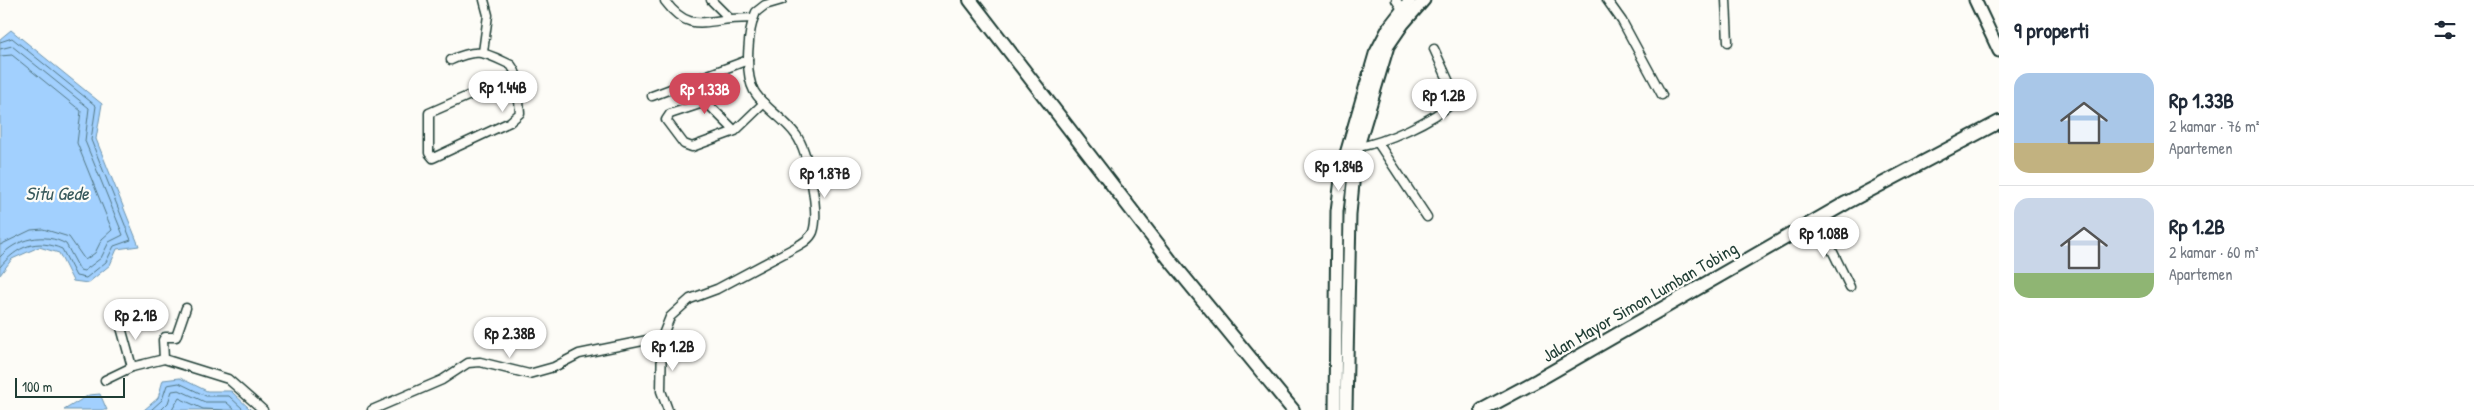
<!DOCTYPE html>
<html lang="id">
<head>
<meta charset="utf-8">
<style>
  :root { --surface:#fff; --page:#f2f2f3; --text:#1f2937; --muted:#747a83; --line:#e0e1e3; --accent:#d1495b }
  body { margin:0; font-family:"Patrick Hand",sans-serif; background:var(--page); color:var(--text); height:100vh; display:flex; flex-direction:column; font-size:19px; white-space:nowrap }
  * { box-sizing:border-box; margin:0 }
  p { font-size:16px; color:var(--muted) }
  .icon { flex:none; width:28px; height:28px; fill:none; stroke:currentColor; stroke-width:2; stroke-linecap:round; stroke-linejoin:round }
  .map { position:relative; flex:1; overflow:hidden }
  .sheet { display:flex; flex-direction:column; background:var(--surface); width:475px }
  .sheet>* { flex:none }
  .scale { position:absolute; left:15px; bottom:12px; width:110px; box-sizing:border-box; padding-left:5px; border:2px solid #1f3d34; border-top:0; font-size:14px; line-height:18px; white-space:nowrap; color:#1f3d34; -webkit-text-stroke:4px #fdfcf7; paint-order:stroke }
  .price { position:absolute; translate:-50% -42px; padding:0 11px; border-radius:18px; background:#fff; color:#222; font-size:16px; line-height:32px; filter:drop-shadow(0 1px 2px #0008) }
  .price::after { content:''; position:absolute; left:50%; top:30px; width:15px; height:11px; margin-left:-8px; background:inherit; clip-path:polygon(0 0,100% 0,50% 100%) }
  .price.selected { background:var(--accent); color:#fff }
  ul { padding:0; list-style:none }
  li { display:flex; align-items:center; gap:15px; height:125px; padding:0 15px }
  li+li { border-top:1px solid var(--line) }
  li span { display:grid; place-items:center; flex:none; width:140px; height:100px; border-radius:15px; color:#555 }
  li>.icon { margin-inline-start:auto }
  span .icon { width:60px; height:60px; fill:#fffc; stroke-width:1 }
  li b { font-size:21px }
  h2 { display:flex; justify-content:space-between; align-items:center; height:60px; padding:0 15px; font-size:21px }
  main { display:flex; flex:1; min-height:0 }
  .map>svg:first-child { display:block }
  .water { fill:#a2d0fe; stroke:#6e95ad }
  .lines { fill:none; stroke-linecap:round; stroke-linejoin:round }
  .shore { stroke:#537885; stroke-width:1 }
  .street-casing { stroke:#1f3d34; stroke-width:11 }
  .secondary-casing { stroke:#1f3d34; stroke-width:15 }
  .primary-casing { stroke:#1f3d34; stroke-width:16 }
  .street { stroke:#fdfcf7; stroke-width:8 }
  .secondary { stroke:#fdfcf7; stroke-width:11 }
  .primary { stroke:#fdfcf7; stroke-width:12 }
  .labels { text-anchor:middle; stroke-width:4.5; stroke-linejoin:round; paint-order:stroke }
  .street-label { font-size:18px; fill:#1f3d34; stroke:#fdfcf7 }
  .water-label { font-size:19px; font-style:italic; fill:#395a5c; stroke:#fdfcf7 }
</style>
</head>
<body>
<main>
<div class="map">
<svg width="1999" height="410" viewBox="0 0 1999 410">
  <rect width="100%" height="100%" fill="#fdfcf7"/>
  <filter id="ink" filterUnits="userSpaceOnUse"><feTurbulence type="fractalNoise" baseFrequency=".02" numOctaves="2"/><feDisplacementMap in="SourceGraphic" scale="10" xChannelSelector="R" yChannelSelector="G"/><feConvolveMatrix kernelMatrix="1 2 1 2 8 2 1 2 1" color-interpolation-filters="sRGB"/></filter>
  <g filter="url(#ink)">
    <g class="water">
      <path d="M 11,30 L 102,104 L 96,139 L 139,246 L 117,249 L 110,265 L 88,283 L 73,281 L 59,253 L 39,247 L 12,259 L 0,275 L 0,39 Z"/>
      <path d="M 180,378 L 207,391 L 231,391 L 251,410 L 144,410 L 158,398 L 163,380 Z"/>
      <path d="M 100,394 L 107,410 L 64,410 L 89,395 Z"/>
    </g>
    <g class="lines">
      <g class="shore">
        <path d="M 0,42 L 12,38 L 96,106 L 91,140 L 131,240 L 114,246 L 106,262 L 86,278 L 76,276 L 62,249 C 37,238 17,246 0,267"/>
        <path d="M 0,49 L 12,46 L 89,108 L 85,141 L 123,235 L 109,242 L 101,258 L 84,271 L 80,270 L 66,244 C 45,232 16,238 0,257"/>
        <path d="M 0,56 L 12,55 L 81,111 L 77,143 L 112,230 L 102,239 L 95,253 L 85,260 L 69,237 L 43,229 L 31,230 L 0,245"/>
        <path d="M 151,410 L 162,400 L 167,385 L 179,383 L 206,396 L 229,396 L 244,410"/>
        <path d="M 161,410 L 168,403 L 172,391 L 179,390 L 205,402 L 226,402 L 235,410"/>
        <path d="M 172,410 L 179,398 L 203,409 L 223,410"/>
      </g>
      <defs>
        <g id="street">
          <path d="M 711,0 L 730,19 L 753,18"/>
          <path d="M 1396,0 L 1402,9"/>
          <path d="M 1607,0 L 1622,21 L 1662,95"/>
          <path d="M 1726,0 L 1728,42"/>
          <path d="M 665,1 C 686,29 699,23 730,19"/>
          <path d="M 483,52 L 488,15 L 484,0"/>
          <path d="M 451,60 C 479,47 485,53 511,65 C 514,69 516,73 517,78 L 520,113 L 510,122 L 433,158 L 429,153 L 429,113 L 516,75"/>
          <path d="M 652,96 L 748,60"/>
          <path d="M 735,131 L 706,102 L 670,114 L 666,120 L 684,144 L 692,147 L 735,131 L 764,103"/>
          <path d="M 1378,143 L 1427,217"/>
          <path d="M 1358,147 C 1387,142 1432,121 1455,101 L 1454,93 L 1434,49"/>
          <path d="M 1815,222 L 1828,242 L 1850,287"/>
          <path d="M 119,320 L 132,367"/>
          <path d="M 164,359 L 163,340 L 165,337 L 176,337 L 186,308"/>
          <path d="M 105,380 L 132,367 L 164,359 L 228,379 L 263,410"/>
          <path d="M 372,410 L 442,380 L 468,363 L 480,362 L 529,374 L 554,367 L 579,354 L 662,337"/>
          <path d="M 668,410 L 661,391 L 662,337 L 670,317 L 690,299 L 717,289 L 796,247 C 803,243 810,239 813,232 C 820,212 808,151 796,135 C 784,118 764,108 754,91 C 744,73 748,29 756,12 L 765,5 L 782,0"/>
        </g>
        <g id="secondary">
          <path d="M 1975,0 L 1999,51"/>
          <path d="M 1335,410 L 1337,211 L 1343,164 L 1375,54 L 1389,27 L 1410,0"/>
          <path d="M 1346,410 L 1350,214 L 1356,153 L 1388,46 L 1403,24 L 1424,0"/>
        </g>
        <g id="primary">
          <path d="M 970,0 L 1170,260 L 1293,410"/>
          <path d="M 1482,410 L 1538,380 L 1846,203 L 1999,122"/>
        </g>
      </defs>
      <use href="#street" class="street-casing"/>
      <use href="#secondary" class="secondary-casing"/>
      <use href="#primary" class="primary-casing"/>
      <use href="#street" class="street"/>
      <use href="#secondary" class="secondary"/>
      <use href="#primary" class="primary"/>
    </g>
  </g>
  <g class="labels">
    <g class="street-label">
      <text transform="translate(1640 302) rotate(-30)" y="6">Jalan Mayor Simon Lumban Tobing</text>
    </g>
    <g class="water-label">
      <text x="57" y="200">Situ Gede</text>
    </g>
  </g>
</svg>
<div class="scale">100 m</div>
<b class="price" style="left:503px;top:113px">Rp 1.44B</b>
<b class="price selected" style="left:705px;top:115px">Rp 1.33B</b>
<b class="price" style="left:1444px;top:121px">Rp 1.2B</b>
<b class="price" style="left:1339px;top:192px">Rp 1.84B</b>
<b class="price" style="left:825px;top:199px">Rp 1.87B</b>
<b class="price" style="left:1824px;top:259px">Rp 1.08B</b>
<b class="price" style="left:136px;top:341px">Rp 2.1B</b>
<b class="price" style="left:510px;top:359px">Rp 2.38B</b>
<b class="price" style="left:673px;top:372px">Rp 1.2B</b>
</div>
<section class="sheet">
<h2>9 properti<svg class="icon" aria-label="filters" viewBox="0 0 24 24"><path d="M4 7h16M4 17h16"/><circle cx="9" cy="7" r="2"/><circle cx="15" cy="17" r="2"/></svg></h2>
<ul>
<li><span style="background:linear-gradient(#a9c7e8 70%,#c2b280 0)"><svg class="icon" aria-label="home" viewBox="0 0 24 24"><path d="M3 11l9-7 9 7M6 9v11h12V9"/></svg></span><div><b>Rp 1.33B</b><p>2 kamar · 76 m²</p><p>Apartemen</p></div></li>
<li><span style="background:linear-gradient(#c9d6e8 75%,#8fb573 0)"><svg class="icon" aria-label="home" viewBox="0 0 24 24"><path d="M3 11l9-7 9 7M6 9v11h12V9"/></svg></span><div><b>Rp 1.2B</b><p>2 kamar · 60 m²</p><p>Apartemen</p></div></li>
</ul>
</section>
</main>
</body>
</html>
